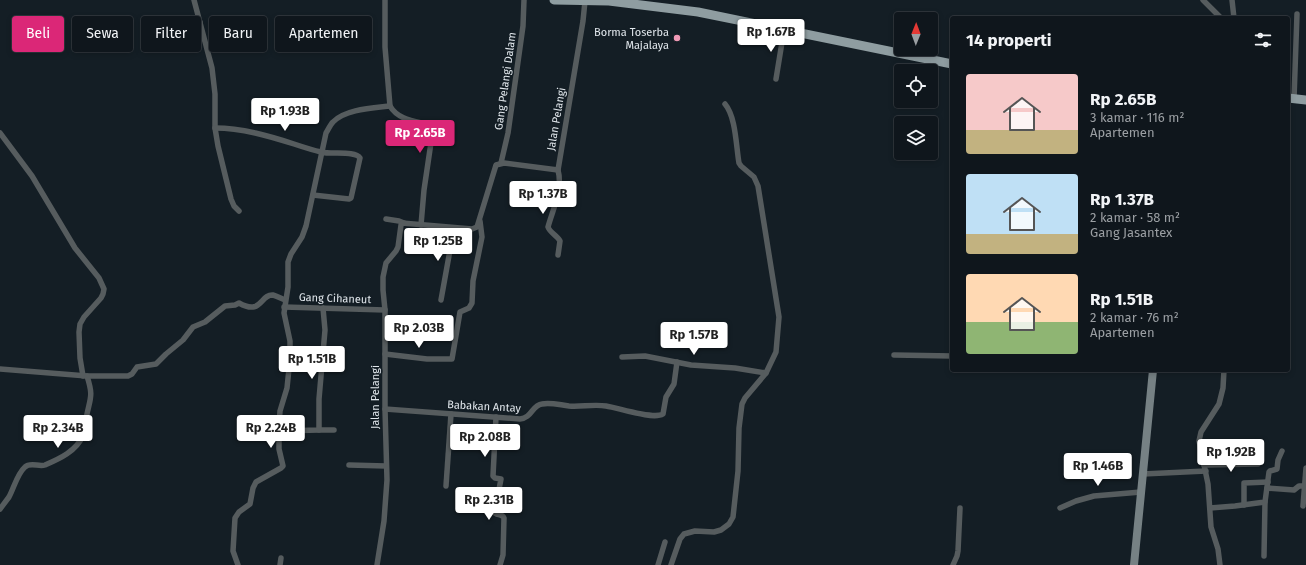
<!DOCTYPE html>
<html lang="id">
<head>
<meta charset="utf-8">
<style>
  :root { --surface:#0f161c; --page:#1d2329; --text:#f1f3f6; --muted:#9b9fa3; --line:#2f353b; --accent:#db2777 }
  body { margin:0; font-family:"Fira Sans",sans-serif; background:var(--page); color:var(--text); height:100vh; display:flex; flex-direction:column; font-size:15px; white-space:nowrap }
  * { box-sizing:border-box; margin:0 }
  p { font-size:13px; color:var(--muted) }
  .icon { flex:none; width:22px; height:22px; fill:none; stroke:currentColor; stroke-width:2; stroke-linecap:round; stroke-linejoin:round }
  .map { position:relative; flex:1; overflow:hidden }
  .panel { position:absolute; left:950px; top:16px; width:340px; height:356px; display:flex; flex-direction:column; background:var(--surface); border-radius:4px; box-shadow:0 2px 6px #0003,0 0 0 1px var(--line) }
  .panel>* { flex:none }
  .guide { position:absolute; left:12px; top:16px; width:380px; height:36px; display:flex; gap:8px }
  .needle { width:26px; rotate:1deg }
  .tools { position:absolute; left:894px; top:12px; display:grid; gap:8px }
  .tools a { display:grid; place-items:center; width:44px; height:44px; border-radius:4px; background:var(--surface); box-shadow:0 2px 6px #0003,0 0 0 1px var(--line); font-size:20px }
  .price { position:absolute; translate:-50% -34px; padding:0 9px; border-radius:4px; background:#fff; color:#222; font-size:13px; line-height:26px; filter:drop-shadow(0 1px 2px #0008) }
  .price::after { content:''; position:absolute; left:50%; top:24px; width:12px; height:9px; margin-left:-6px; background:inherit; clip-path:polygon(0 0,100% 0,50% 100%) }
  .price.on { background:var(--accent); color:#fff }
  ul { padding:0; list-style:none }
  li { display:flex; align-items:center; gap:12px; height:100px; padding:0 16px }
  li span { display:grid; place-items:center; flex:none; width:112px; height:80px; border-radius:4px; color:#555 }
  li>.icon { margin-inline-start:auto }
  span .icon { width:48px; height:48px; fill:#fffc; stroke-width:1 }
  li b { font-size:17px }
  h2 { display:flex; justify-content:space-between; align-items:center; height:48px; padding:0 16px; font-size:17px }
  .pill { padding:0 14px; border-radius:4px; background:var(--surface); box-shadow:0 2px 6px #0003,0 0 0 1px var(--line); font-size:14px; line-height:36px }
  .pill.on { background:var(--accent); color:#fff }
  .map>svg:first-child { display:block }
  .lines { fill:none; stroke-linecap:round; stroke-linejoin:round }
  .minor { stroke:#565c5e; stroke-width:5.5 }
  .secondary { stroke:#768184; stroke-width:8 }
  .primary { stroke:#8f9da1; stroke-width:9 }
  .poi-dot { fill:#f09ab6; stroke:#141e25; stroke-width:1.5 }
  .labels { text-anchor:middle; stroke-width:3; stroke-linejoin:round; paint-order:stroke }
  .poi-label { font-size:11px; fill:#e1e7ec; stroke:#141e25; text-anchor:end }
  .street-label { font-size:11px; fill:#e1e7ec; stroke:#141e25 }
</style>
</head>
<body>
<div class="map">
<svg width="1306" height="565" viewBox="0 0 1306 565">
  <rect width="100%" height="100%" fill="#141e25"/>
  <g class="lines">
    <g class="minor">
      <path d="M 194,0 L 212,68 L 215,94 L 215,128 L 218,146 L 231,199 L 234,206 L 239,211"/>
      <path d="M 1203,0 L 1221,18"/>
      <path d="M 1232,0 L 1234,18"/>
      <path d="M 145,37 L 200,22"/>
      <path d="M 776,79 L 784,30"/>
      <path d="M 1294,99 L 1297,14"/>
      <path d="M 390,106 C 398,120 415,121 430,125 L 433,129 L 424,190 L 421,225"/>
      <path d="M 215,128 C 242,128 269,136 294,144 C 303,147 312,150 321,152 C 331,155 355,150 360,158 L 351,198 L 349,199 L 313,195"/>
      <path d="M 0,133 L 32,176 L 75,248 L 99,278 L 104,289 L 103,294 L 101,298 L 84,317 L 80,324 L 79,332 L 80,358 L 83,376"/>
      <path d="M 501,163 L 508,133 L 523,26 L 524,0"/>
      <path d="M 558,170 C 563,189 553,209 548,227 C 550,233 557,235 560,241 L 558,255"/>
      <path d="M 386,219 L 399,221 L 404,223"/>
      <path d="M 441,300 L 454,228"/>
      <path d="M 284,307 L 385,310"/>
      <path d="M 385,354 L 427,359 L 452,359 L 460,312 L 469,308 L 472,303 L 473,281 L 482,237 L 480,221"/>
      <path d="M 894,355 L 952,356"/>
      <path d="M 622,357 L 645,356 L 691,365 L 735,368 L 766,373"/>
      <path d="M 0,369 L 87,376 L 128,376 L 132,374 L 137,367 L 156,364 L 166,354 L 183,340 L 193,327 L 205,322 L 225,306 L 235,305 L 239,303 C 262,316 260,294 273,295 C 277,296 282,299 285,300"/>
      <path d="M 385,409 L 520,419 C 532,418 532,405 542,404 C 550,402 560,405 569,406 C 581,407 594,404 606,406 C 619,408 653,420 663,414 L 666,397 L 674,384 L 677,362"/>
      <path d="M 496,417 L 493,476 L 495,478 L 501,479 L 496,505 L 494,512 C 496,516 502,513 504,518 L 503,555 L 500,565"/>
      <path d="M 319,430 L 334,430"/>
      <path d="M 279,431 L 319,430 L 319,399 L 325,330 L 323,308"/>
      <path d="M 349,465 L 386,466"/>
      <path d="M 1204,465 L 1258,464"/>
      <path d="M 1143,474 L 1206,471"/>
      <path d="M 446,486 L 451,414"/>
      <path d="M 1267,488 L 1294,490 L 1299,486 L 1304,486"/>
      <path d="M 1244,505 L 1244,483 L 1268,482"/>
      <path d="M 1303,506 L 1306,468"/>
      <path d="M 1060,508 L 1076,501 L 1094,496 L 1141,492"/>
      <path d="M 1210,508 L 1235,506 L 1265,502 L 1269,472 L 1270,471 L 1277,469 L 1278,460 L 1282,451"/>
      <path d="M 0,509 C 3,505 6,501 9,497 C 14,488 17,474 25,467 C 30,462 39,467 45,465 C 59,459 77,451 83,435 C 85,429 86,421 87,414 C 91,396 93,395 87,376"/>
      <path d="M 1264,556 L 1265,502"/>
      <path d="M 238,565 L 233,551 L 235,518 L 239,512 L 250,504 L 253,488 L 256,482 L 281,468 L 283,466 L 279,449 L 279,426 L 280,411 L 287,388 L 290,359 L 290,341 L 284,313 L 288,287 L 288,262 L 291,254 L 302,237 L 306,226 L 326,133 C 328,130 330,125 333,122 C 345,109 373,108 390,106 L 385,47 L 385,0"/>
      <path d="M 280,565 L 281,558"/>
      <path d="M 377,565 L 384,521 L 387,480 L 385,409 L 385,310 L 383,290 L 383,277 L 386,263 L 396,251 L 398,247 L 401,225 L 402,223 L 472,229 L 477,227 L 496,165 L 504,163 L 558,170 L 583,21 L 585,1"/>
      <path d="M 658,565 L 665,542"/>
      <path d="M 671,565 L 680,539 L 684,534 L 695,531 L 714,532 L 721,530 L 729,524 L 733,517 L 738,471 L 739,428 L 742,404 L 745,398 L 766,373 L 776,352 L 779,317 L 758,186 L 754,177 L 741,166 L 739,163 C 736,146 736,117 725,104"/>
      <path d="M 953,565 L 957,556 L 958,551 L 960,508"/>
      <path d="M 1220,565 L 1218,549 L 1211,527 L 1208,484 L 1199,441 L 1201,432 L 1219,404 L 1223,388 L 1224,370"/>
    </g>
    <path class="secondary" d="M 1134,565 L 1153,370"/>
    <g class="primary">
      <path d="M 554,0 L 609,1 L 698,12 L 952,64"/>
      <path d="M 1288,98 L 1306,100"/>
    </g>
  </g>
  <circle class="poi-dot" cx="677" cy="38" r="4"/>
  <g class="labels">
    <g class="poi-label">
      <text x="669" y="36">Borma Toserba<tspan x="669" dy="13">Majalaya</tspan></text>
    </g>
    <g class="street-label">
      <text transform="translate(505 81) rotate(-82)" y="4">Gang Pelangi Dalam</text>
      <text transform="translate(556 119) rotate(-80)" y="4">Jalan Pelangi</text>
      <text transform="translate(335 298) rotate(2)" y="4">Gang Cihaneut</text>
      <text transform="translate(375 397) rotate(-90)" y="4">Jalan Pelangi</text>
      <text transform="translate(484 406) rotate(3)" y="4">Babakan Antay</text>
    </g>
  </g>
</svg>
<div class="tools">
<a><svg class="needle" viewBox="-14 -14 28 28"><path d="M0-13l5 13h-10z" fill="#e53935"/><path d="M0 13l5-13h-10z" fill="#9b9fa3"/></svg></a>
<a><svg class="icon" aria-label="locate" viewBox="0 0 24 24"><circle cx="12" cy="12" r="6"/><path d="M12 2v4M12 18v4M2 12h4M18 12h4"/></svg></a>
<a><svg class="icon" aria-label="layers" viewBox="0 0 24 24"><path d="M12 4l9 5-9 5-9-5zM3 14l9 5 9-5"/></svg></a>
</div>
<b class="price" style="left:771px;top:53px">Rp 1.67B</b>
<b class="price" style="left:285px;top:132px">Rp 1.93B</b>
<b class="price on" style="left:420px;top:154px">Rp 2.65B</b>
<b class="price" style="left:543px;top:215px">Rp 1.37B</b>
<b class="price" style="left:438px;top:262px">Rp 1.25B</b>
<b class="price" style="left:419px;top:349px">Rp 2.03B</b>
<b class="price" style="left:694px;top:356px">Rp 1.57B</b>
<b class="price" style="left:312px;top:380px">Rp 1.51B</b>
<b class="price" style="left:58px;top:449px">Rp 2.34B</b>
<b class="price" style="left:271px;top:449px">Rp 2.24B</b>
<b class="price" style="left:485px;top:458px">Rp 2.08B</b>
<b class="price" style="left:1231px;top:473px">Rp 1.92B</b>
<b class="price" style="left:1098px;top:487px">Rp 1.46B</b>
<b class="price" style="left:489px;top:521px">Rp 2.31B</b>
<div class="guide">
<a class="pill on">Beli</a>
<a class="pill">Sewa</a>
<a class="pill">Filter</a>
<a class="pill">Baru</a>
<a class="pill">Apartemen</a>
</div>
<section class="panel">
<h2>14 properti<svg class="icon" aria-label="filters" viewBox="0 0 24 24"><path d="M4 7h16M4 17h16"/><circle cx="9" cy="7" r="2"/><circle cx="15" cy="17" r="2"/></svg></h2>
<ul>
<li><span style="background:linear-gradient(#f6c9c9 70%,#c2b280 0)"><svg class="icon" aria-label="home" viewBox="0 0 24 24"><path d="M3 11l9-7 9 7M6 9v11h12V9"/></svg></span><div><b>Rp 2.65B</b><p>3 kamar · 116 m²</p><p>Apartemen</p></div></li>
<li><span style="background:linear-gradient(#bfe0f5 75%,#c2b280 0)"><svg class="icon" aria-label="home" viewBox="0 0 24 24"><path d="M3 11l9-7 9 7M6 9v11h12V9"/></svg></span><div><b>Rp 1.37B</b><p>2 kamar · 58 m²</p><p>Gang Jasantex</p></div></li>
<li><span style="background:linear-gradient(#ffd9b3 60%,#8fb573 0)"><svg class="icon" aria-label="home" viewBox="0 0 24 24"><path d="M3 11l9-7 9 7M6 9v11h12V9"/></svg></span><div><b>Rp 1.51B</b><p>2 kamar · 76 m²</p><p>Apartemen</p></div></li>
</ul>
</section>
</div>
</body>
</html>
